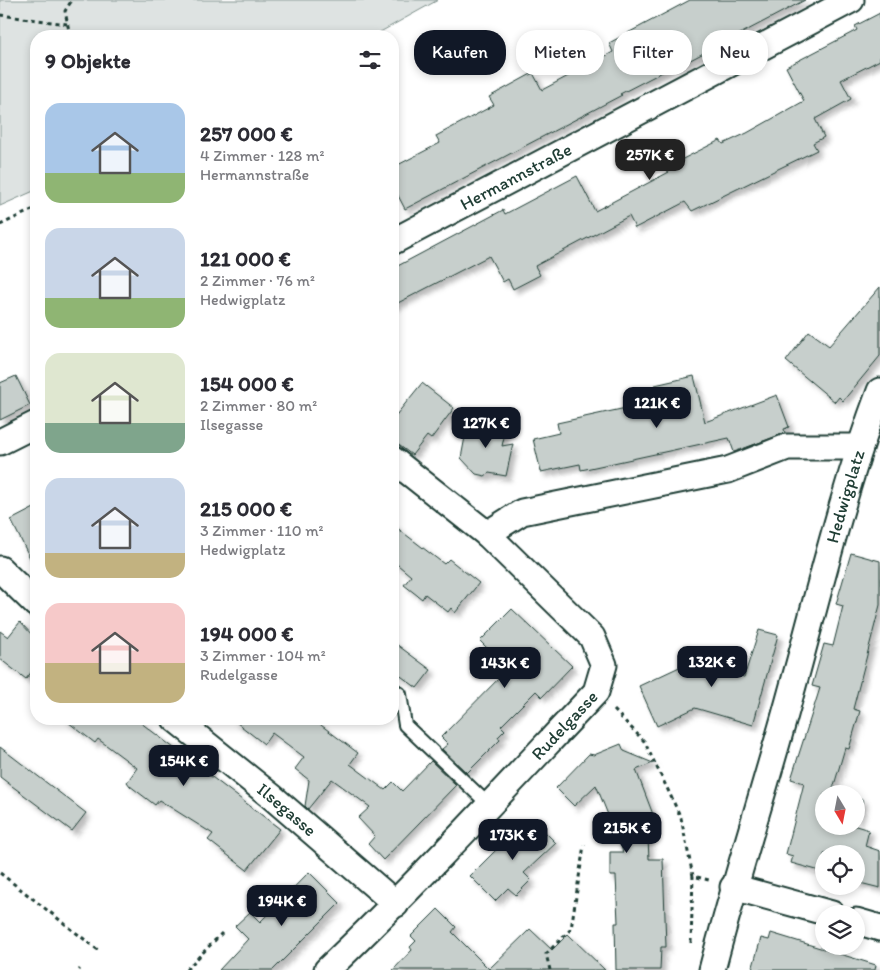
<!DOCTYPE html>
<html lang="de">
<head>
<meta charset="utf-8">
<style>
  :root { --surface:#fff; --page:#f2f2f3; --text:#2b2b33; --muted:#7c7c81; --accent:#111827 }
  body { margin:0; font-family:Itim,sans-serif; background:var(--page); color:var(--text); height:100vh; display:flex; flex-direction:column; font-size:19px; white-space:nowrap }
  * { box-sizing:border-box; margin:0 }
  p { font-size:16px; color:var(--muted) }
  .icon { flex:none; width:28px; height:28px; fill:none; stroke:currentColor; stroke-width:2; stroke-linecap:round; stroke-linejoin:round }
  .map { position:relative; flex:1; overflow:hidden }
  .sheet { position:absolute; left:30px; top:30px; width:369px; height:695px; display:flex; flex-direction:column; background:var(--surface); border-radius:20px; box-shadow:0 2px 8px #0003 }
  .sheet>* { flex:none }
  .top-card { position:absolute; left:414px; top:30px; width:391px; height:45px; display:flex; gap:10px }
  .needle { width:32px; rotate:170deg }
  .controls { position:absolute; left:815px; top:785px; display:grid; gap:10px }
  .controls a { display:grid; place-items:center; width:50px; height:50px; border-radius:50%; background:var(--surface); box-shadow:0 2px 8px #0003; font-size:25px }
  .price { position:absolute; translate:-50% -42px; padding:0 11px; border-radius:10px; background:var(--accent); color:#fff; font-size:16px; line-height:32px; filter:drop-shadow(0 1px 2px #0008) }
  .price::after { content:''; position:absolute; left:50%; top:30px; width:15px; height:11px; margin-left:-8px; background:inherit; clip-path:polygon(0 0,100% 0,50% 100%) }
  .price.active { background:#222; color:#fff }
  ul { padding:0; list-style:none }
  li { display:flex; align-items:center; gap:15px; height:125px; padding:0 15px }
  li span { display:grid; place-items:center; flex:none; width:140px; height:100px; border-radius:15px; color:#555 }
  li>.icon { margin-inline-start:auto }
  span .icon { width:60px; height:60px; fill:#fffc; stroke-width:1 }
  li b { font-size:21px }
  h2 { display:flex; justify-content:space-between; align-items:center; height:60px; padding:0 15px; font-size:21px }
  .tag { padding:0 18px; border-radius:20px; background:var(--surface); box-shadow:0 2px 8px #0003; font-size:18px; line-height:45px }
  .tag.active { background:var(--accent); color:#fff }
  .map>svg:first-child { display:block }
  .green { fill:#dee3e2; stroke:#7e908b }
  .building { fill:#c7cfcc; stroke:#1f3d34; filter:url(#shadow) }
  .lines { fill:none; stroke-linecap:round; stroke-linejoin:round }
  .service-casing { stroke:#1f3d34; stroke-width:16 }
  .minor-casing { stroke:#1f3d34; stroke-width:29 }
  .path { stroke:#1f3d34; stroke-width:3; stroke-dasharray:4 4; stroke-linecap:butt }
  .service { stroke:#fff; stroke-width:12 }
  .minor { stroke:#fff; stroke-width:25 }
  .labels { text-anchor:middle; stroke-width:5; stroke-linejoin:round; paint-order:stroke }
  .street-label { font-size:18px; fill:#1f3d34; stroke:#fff }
</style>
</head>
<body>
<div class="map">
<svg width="880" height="970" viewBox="0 0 880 970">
  <defs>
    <filter id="shadow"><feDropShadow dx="4.5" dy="4.5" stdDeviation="2.5" flood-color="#0004"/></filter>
  </defs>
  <rect width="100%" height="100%" fill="#fff"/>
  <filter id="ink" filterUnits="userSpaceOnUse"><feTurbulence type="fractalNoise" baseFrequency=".02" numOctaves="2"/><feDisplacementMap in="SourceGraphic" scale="10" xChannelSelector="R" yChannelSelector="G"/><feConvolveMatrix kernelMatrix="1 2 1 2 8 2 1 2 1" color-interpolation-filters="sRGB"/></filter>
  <g filter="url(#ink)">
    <path class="green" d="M 0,0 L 438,0 L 373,36 L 36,36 L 36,190 L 0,206 Z"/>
    <g class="building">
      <path d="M 690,0 L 805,0 L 677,67 L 676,65 L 620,94 L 622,95 L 405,209 L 392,184 L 392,168 L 440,143 L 436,136 L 494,105 L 489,97 L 533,73 L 542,90 L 613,52 L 609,43 Z"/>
      <path d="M 880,13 L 880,60 L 841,80 L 851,99 L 815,119 L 824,137 L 813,143 L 817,150 L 692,211 L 685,202 L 635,228 L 629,216 L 535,266 L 540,275 L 513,289 L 508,279 L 503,282 L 489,256 L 392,306 L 392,269 L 503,210 L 505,214 L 577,176 L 595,211 L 669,172 L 667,167 L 720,140 L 723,144 L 747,133 L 804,101 L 786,67 L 857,30 L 855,26 Z"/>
      <path d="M 880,287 L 880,356 L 843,401 L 839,397 L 835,402 L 786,361 L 809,331 L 829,346 Z"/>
      <path d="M 16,376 L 30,405 L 0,420 L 0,383 Z"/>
      <path d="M 694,376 L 705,422 L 777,395 L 789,427 L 784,429 L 785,433 L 734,452 L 729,438 L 581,470 L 580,464 L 541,472 L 533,439 L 559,433 L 557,423 L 658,401 L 655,385 Z"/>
      <path d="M 422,383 L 454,408 L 431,439 L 427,436 L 412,455 L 392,440 L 392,420 Z"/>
      <path d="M 468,421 L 506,428 L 502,446 L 513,444 L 506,476 L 489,473 L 485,476 L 476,474 L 461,458 Z"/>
      <path d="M 36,507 L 36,570 L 11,520 Z"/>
      <path d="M 392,524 L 444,564 L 449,559 L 479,583 L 455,613 L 451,608 L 448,612 L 425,594 L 422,599 L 404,585 L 411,576 L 392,560 Z"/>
      <path d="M 851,553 L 880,561 L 880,605 L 853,709 L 860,711 L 849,749 L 845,748 L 832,792 L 838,794 L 824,794 L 824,826 L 856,826 L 869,830 L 865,846 L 880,851 L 880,888 L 856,882 L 856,854 L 824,854 L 824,872 L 791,863 L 793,856 L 786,854 L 804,783 L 791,779 L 820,688 L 812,686 L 824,644 L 833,646 L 843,606 L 836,604 Z"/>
      <path d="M 512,609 L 572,666 L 542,697 L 536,691 L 501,726 L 505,730 L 498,737 L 500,740 L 467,773 L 442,749 L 448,744 L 441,737 L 508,669 L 480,641 Z"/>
      <path d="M 20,622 L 36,639 L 36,666 L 26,679 L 0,659 L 0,631 L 8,637 Z"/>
      <path d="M 759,630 L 778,635 L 753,725 L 695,708 L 657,726 L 639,686 L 690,662 L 744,677 Z"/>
      <path d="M 392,641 L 431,670 L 417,688 L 398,674 Z"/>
      <path d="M 64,719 L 136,719 L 280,829 L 247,870 L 208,840 L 213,834 L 159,800 L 155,805 L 130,786 L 127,782 L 137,768 L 98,739 L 95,743 Z"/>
      <path d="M 232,719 L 313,719 L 358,753 L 350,764 L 385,790 L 393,782 L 402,791 L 431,761 L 456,785 L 383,860 L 368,844 L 375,836 L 358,818 L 370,807 L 332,779 L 308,809 L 305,806 L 309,780 L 295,769 L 304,757 L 272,733 L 264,744 Z"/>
      <path d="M 621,744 L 624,751 L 653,763 L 636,770 L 654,817 L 647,819 L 649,859 L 663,859 L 666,947 L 661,947 L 660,970 L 616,970 L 615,923 L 618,923 L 616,876 L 610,876 L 610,852 L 623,852 L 596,785 L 574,806 L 556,788 L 589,754 L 594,755 Z"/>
      <path d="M 0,747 L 86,813 L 72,831 L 0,777 Z"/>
      <path d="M 856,798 L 863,800 L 856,823 Z"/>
      <path d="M 527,822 L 538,825 L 556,843 L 524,873 L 531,880 L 516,895 L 508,888 L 495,901 L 470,876 L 506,840 L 507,842 Z"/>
      <path d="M 309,872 L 340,903 L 273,970 L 219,970 L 248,939 L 235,926 L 250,912 L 260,922 Z"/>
      <path d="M 438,909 L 456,927 L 452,932 L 489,969 L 530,929 L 552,950 L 568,934 L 605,970 L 393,970 L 412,950 L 410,947 L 416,941 L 411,936 Z"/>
      <path d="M 771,933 L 876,965 L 875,970 L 752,970 L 761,938 L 769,940 Z"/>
    </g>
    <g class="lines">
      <defs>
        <path id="service" d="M 392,688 L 400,694 L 405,725 L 489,805"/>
        <g id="minor">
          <path id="s1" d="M 392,242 L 851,0"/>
          <path d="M 0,442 L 36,424"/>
          <path d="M 487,534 L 522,512 L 728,470 L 787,447 L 859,447"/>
          <path d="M 0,569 L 36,604"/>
          <path id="s2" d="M 175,719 L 271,796 L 396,904"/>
          <path d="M 733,887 L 832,914"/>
          <path d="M 856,921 L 880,928"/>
          <path id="s3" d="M 327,970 C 420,881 508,785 596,692 L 604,665 L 592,637 L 487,534 L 392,459"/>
          <path id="s4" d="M 712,970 C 736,877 766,785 791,693 C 819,592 843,489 880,391"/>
        </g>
      </defs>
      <use href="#service" class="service-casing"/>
      <use href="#minor" class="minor-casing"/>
      <g class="path">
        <path d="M 0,15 L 67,24"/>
        <path d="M 70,36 L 65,11 L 72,0"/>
        <path d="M 0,225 L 36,208"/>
        <path d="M 614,710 L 644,741 L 667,788 L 681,818 L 693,876 L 709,880"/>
        <path d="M 0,873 L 98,950"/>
        <path d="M 691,943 L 693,876"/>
        <path d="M 79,970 L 80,969"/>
        <path d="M 186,970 L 222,933"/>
        <path d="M 550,970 L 546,954 L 571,929 L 584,845"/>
      </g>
      <use href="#service" class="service"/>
      <use href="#minor" class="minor"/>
    </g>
  </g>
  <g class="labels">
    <g class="street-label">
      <text dy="6" stroke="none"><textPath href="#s1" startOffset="140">Hermannstraße</textPath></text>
      <text dy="6" stroke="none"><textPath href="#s4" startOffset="492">Hedwigplatz</textPath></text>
      <text dy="6" stroke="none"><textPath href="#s3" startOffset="341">Rudelgasse</textPath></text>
      <text dy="6" stroke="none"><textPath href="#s2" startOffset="144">Ilsegasse</textPath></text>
    </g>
  </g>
</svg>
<div class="controls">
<a><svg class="needle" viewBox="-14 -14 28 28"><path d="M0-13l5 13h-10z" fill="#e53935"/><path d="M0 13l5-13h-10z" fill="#7c7c81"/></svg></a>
<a><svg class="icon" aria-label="locate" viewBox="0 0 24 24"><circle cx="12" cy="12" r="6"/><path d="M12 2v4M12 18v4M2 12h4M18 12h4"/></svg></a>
<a><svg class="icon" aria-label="layers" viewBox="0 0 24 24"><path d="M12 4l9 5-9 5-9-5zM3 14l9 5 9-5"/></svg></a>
</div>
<b class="price active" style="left:650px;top:181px">257K €</b>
<b class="price" style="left:657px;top:429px">121K €</b>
<b class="price" style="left:486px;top:449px">127K €</b>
<b class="price" style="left:712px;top:688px">132K €</b>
<b class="price" style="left:505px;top:689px">143K €</b>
<b class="price" style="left:184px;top:787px">154K €</b>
<b class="price" style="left:627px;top:854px">215K €</b>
<b class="price" style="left:513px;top:861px">173K €</b>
<b class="price" style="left:282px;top:927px">194K €</b>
<div class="top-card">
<a class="tag active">Kaufen</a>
<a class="tag">Mieten</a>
<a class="tag">Filter</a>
<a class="tag">Neu</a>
</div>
<section class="sheet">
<h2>9 Objekte<svg class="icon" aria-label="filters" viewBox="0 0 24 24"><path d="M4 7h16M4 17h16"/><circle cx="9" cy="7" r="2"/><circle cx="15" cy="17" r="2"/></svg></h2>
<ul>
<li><span style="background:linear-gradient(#a9c7e8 70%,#8fb573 0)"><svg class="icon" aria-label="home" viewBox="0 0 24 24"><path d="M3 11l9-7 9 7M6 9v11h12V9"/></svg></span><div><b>257 000 €</b><p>4 Zimmer · 128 m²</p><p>Hermannstraße</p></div></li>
<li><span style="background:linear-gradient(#c9d6e8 70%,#8fb573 0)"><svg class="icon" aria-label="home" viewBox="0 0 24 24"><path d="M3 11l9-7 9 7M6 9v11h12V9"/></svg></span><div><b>121 000 €</b><p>2 Zimmer · 76 m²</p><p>Hedwigplatz</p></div></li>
<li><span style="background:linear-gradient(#dfe7d0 70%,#7fa58c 0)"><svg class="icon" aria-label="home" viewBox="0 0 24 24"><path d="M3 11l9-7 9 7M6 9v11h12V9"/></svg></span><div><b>154 000 €</b><p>2 Zimmer · 80 m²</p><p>Ilsegasse</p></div></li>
<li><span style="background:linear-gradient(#c9d6e8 75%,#c2b280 0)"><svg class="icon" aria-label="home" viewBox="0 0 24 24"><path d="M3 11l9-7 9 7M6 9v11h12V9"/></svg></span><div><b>215 000 €</b><p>3 Zimmer · 110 m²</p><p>Hedwigplatz</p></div></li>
<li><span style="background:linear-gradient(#f6c9c9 60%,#c2b280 0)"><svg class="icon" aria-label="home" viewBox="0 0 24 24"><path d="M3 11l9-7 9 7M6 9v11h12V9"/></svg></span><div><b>194 000 €</b><p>3 Zimmer · 104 m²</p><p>Rudelgasse</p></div></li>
</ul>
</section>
</div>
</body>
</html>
